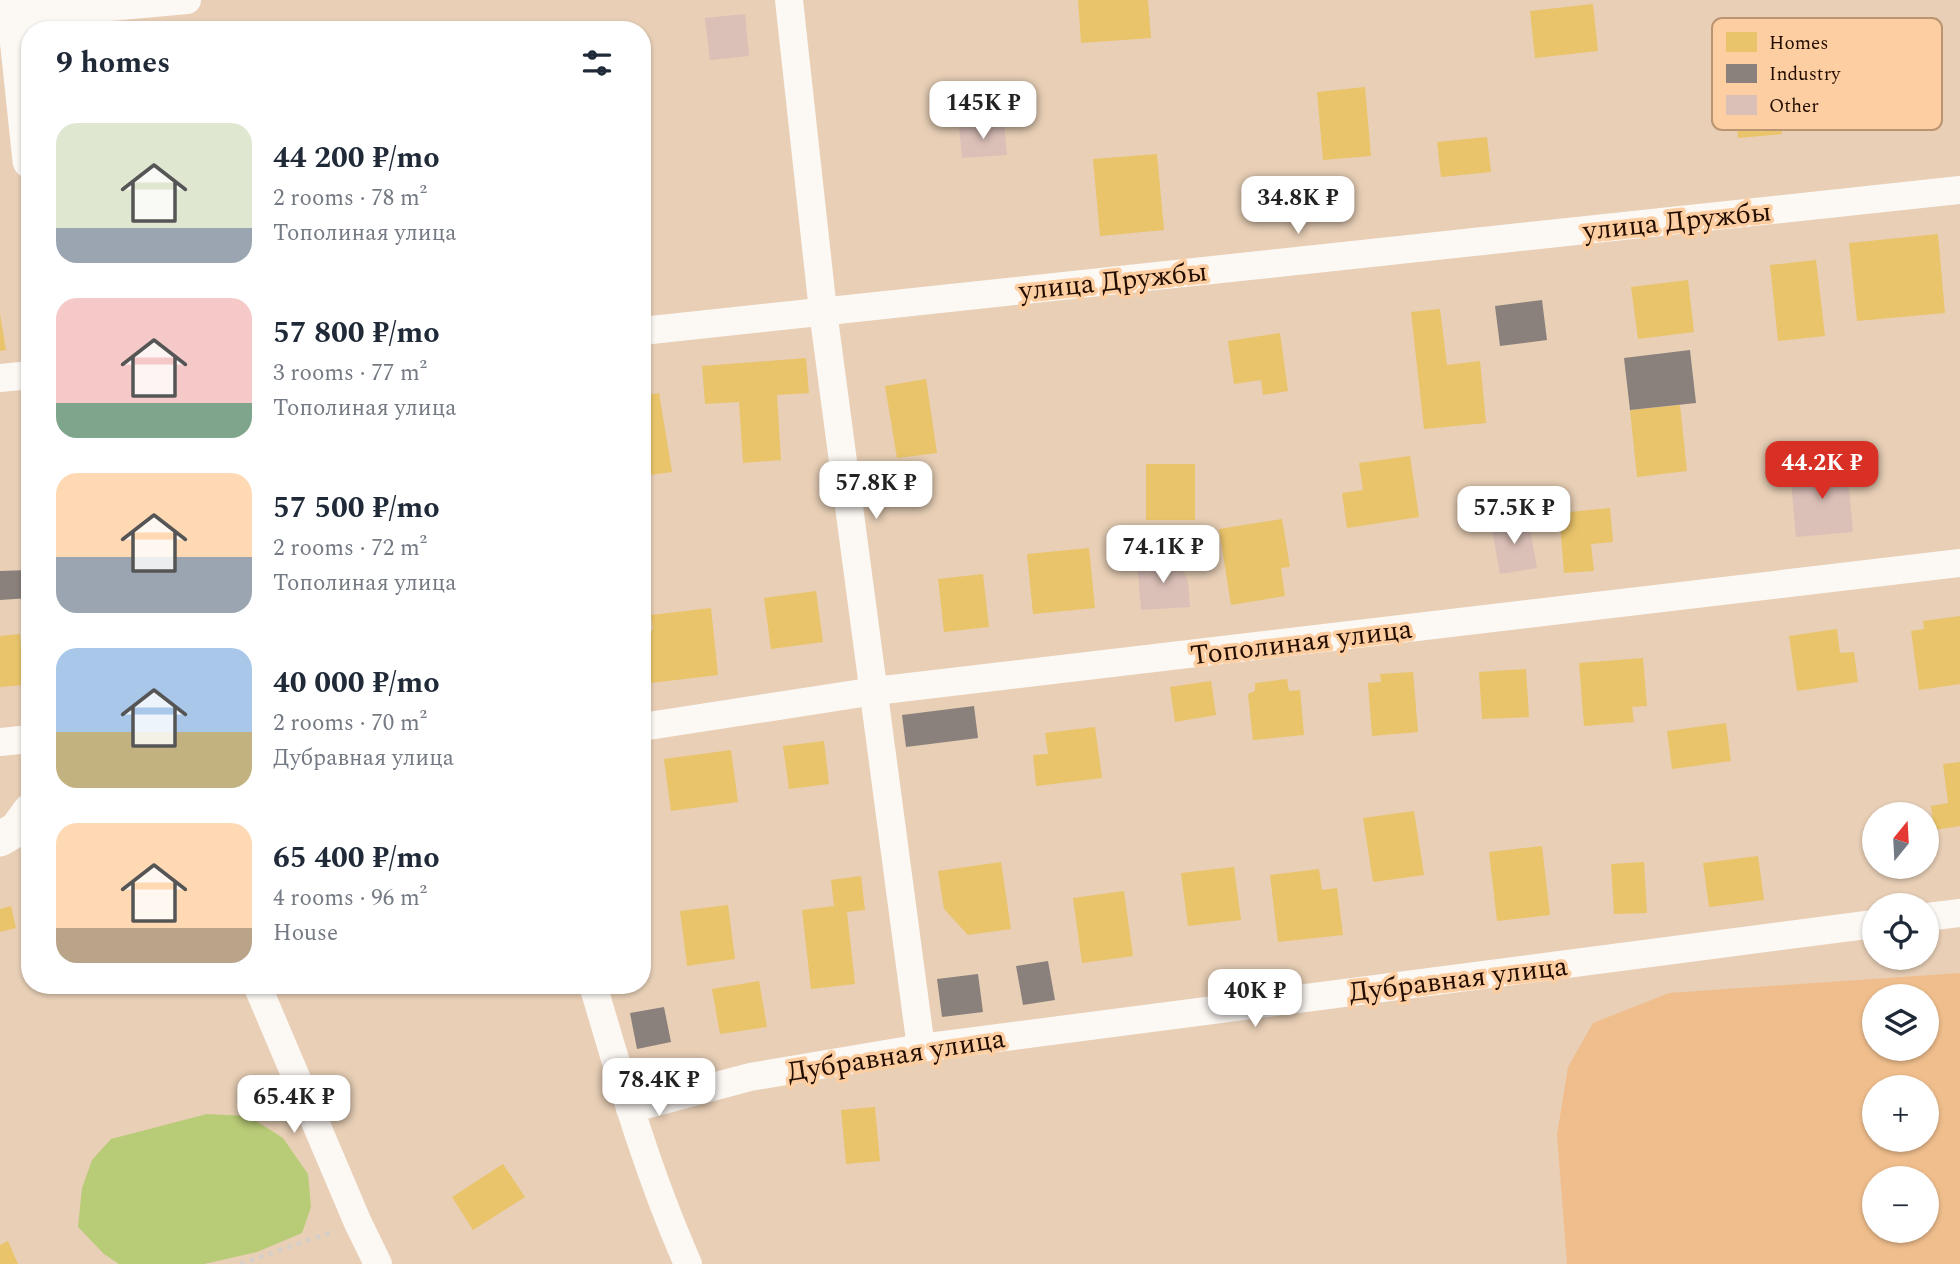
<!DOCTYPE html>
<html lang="en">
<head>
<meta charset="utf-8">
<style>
  :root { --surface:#fff; --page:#f2f2f3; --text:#1f2937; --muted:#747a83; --accent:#d93025 }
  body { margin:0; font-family:Spectral,serif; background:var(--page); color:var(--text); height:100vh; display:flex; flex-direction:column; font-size:26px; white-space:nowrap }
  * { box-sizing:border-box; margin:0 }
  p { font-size:23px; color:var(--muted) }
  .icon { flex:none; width:38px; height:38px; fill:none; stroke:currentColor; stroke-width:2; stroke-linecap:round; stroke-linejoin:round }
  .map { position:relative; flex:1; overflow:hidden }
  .panel { position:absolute; left:21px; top:21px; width:630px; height:973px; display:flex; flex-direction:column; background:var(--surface); border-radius:28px; box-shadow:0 2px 5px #0004 }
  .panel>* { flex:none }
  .needle { width:46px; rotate:18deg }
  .fabs { position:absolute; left:1862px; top:802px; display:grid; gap:14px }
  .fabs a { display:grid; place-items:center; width:77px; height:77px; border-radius:50%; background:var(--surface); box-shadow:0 2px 5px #0004; font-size:35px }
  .price { position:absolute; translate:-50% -60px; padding:0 16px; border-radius:14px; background:#fff; color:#222; font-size:23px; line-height:46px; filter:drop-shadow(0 2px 4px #0008) }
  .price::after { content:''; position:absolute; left:50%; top:42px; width:21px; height:16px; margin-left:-10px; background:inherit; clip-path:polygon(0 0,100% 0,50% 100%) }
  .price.current { background:var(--accent); color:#fff }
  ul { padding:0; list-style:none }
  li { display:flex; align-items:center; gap:21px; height:175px; padding:0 35px }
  li span { display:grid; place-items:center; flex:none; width:196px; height:140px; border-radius:21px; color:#555 }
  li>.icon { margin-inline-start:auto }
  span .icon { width:84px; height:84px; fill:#fffc; stroke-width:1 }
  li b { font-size:30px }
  h2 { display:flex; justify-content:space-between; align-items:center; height:84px; padding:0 35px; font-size:30px }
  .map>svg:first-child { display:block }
  .green { fill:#f0be8d; fill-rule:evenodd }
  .water { fill:#b8cb76 }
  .homes { fill:#e9c46a }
  .industry { fill:#8a817c }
  .building { fill:#dbc0b8 }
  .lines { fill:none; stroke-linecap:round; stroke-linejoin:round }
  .path { stroke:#d7cfc7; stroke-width:4.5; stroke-dasharray:5 5; stroke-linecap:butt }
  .minor { stroke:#fcf8f4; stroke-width:28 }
  .tertiary { stroke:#fcf8f4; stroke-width:35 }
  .labels { text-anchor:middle; stroke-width:7; stroke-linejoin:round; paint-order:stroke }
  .street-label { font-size:28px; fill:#220d00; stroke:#fdcea1 }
  .key { fill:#fdcea1; stroke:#bb9471; stroke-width:2 }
  .key-label { font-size:19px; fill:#220d00 }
</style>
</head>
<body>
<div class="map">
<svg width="1960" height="1264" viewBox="0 0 1960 1264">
  <rect width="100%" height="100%" fill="#e8cfb6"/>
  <path class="green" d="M 1960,973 L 1960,1264 L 1567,1264 L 1557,1135 L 1568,1067 L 1593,1023 L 1669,993 ZM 1874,996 L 1927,996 L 1927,1048 L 1874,1048 ZM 1874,1087 L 1927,1087 L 1927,1139 L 1874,1139 ZM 1874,1178 L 1927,1178 L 1927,1230 L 1874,1230 Z"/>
  <path class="water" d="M 207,1114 L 248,1116 L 283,1138 L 308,1174 L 311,1207 L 302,1233 L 257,1252 L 204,1264 L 119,1264 L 104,1254 L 78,1227 L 82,1188 L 92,1160 L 111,1139 Z"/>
  <g class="homes">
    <path d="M 1078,0 L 1148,0 L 1151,38 L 1081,43 Z"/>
    <path d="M 1593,4 L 1598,51 L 1535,58 L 1530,11 Z"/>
    <path d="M 1778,84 L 1782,134 L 1738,138 L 1737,125 L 1724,126 L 1721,89 Z"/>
    <path d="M 1365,87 L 1371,156 L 1323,160 L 1317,92 Z"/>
    <path d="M 1487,137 L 1491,172 L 1441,177 L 1437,142 Z"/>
    <path d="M 1157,154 L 1164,230 L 1100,236 L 1093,159 Z"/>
    <path d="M 1938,234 L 1945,313 L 1857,321 L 1849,243 Z"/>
    <path d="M 1816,260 L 1825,336 L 1778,341 L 1770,265 Z"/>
    <path d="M 1688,280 L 1694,332 L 1638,339 L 1631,287 Z"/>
    <path d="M 1440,309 L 1447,365 L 1480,361 L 1486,423 L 1424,429 L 1411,312 Z"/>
    <path d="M 0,314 L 6,350 L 0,351 Z"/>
    <path d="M 1280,333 L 1288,391 L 1263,395 L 1261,380 L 1234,384 L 1228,341 Z"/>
    <path d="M 806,358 L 809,393 L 777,395 L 781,460 L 743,463 L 739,402 L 705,404 L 702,366 Z"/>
    <path d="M 926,379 L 937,453 L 897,458 L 885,386 Z"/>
    <path d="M 659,393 L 672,472 L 642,476 L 642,396 Z"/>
    <path d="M 1680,405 L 1687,471 L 1637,477 L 1630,410 Z"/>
    <path d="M 1410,456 L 1419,517 L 1347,528 L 1342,493 L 1363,490 L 1359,463 Z"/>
    <rect x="1146" y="464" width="49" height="56"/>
    <path d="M 1610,508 L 1613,542 L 1591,544 L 1594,571 L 1564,573 L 1559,513 Z"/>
    <path d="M 1282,519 L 1290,567 L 1281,568 L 1285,596 L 1231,605 L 1219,529 Z"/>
    <path d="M 1089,548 L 1095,608 L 1033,614 L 1027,554 Z"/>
    <path d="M 983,574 L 989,627 L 944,632 L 938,579 Z"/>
    <path d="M 816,591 L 823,642 L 771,649 L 764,598 Z"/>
    <path d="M 711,608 L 718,675 L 642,684 L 642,631 L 653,630 L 651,615 Z"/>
    <path d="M 1960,616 L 1960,684 L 1919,690 L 1911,631 L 1924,629 L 1923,621 Z"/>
    <path d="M 1837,629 L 1840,653 L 1854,652 L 1858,682 L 1797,691 L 1789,636 Z"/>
    <path d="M 20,634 L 24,685 L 0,687 L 0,636 Z"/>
    <path d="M 1643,658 L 1647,706 L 1632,707 L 1634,722 L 1584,726 L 1579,663 Z"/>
    <path d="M 1526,669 L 1529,717 L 1482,719 L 1479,672 Z"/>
    <path d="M 1413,672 L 1418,732 L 1372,736 L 1368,683 L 1381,682 L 1380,674 Z"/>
    <path d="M 1287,679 L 1289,691 L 1300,690 L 1304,735 L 1253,740 L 1248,694 L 1255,691 L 1255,683 Z"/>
    <path d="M 1211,681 L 1216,715 L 1175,722 L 1170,687 Z"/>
    <path d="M 1726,723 L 1731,761 L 1672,769 L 1667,731 Z"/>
    <path d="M 1095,727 L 1102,778 L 1036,786 L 1033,755 L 1048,754 L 1045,733 Z"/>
    <path d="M 824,741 L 829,784 L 789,789 L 783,746 Z"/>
    <path d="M 731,750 L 738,802 L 671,811 L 664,759 Z"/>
    <path d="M 1960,762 L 1960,826 L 1934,830 L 1931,806 L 1948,803 L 1943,764 Z"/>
    <path d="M 1414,811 L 1424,875 L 1373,882 L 1363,818 Z"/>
    <path d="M 1542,846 L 1550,915 L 1497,921 L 1489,852 Z"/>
    <path d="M 1758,856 L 1764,900 L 1709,907 L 1703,863 Z"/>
    <path d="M 1001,862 L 1011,929 L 968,935 L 944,909 L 938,871 Z"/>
    <path d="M 1644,862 L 1647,913 L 1614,914 L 1611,864 Z"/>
    <path d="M 1234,867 L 1241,920 L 1188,926 L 1181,873 Z"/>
    <path d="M 1319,869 L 1322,890 L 1337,888 L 1343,935 L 1278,942 L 1270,875 Z"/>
    <path d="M 861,876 L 865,910 L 847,912 L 855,984 L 811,989 L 802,910 L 834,906 L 831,880 Z"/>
    <path d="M 1124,891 L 1133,956 L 1082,963 L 1073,898 Z"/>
    <path d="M 728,905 L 735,959 L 687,966 L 680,911 Z"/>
    <path d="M 11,906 L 16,928 L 0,932 L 0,909 Z"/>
    <path d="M 759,981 L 767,1027 L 720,1034 L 712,989 Z"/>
    <path d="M 875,1107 L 880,1161 L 846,1164 L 841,1110 Z"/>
    <path d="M 503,1164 L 525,1197 L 473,1230 L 452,1197 Z"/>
    <path d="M 8,1241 L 18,1264 L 0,1264 L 0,1245 Z"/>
  </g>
  <g class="industry">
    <path d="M 1542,300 L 1547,340 L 1500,346 L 1495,306 Z"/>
    <path d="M 1690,350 L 1696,403 L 1630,410 L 1624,358 Z"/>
    <path d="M 30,570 L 30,598 L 0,600 L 0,571 Z"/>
    <path d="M 974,706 L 978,738 L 906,747 L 902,715 Z"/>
    <path d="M 1048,961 L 1055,1000 L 1023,1005 L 1016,966 Z"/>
    <path d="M 978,974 L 983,1012 L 942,1017 L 937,979 Z"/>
    <path d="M 664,1007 L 671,1042 L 637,1049 L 630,1013 Z"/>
  </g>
  <g class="building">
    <path d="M 745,14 L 749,56 L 710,60 L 705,18 Z"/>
    <path d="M 1004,123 L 1007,155 L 962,158 L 959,126 Z"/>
    <path d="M 1847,465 L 1853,532 L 1796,537 L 1790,470 Z"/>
    <path d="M 1528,518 L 1537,568 L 1500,574 L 1491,524 Z"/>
    <path d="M 1178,558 L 1188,582 L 1190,607 L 1141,610 L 1137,561 Z"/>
  </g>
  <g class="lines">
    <path class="path" d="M 240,1264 L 335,1231"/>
    <g class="minor">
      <path d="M 789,0 L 823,311 L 921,1048"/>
      <path d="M 0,17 L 187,0"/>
      <path d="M 642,331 L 1960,190"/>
      <path d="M 0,378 L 30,375"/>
      <path d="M 642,727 L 875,691 L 1960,563"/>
      <path d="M 0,742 L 30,739"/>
      <path d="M 1927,917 L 1960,913"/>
      <path d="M 257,985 L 358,1223 L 378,1264"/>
      <path d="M 593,985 C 621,1080 648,1174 688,1264"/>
      <path d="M 630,1109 L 750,1077 L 921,1048 L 1874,924"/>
    </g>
    <g class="tertiary">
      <path d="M 13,0 L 30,161"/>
      <path d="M 0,839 L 17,829 L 30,811"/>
    </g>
  </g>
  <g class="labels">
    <g class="street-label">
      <text transform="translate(1677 220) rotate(-6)" y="10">улица Дружбы</text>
      <text transform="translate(1113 280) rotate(-6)" y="10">улица Дружбы</text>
      <text transform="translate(1301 641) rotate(-7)" y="10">Тополиная улица</text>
      <text transform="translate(1458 978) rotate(-7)" y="10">Дубравная улица</text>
      <text transform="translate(896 1054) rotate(-9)" y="10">Дубравная улица</text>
    </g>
  </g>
  <rect x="1712" y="18" width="230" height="112" rx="10" class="key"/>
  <rect x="1726" y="32" width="31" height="20" fill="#e9c46a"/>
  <rect x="1726" y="64" width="31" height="19" fill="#8a817c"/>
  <rect x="1726" y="95" width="31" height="20" fill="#dbc0b8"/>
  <g class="key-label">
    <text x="1769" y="49">Homes</text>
    <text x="1769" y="80">Industry</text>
    <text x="1769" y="112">Other</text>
  </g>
</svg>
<div class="fabs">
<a><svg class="needle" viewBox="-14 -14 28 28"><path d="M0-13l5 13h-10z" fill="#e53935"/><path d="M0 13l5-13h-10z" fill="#747a83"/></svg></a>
<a><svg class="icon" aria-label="locate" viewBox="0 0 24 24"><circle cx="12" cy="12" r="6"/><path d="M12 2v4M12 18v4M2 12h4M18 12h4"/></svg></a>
<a><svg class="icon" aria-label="layers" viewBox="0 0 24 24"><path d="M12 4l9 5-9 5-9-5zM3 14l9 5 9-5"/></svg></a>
<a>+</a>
<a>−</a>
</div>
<b class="price" style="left:983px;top:141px">145K ₽</b>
<b class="price" style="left:1298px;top:236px">34.8K ₽</b>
<b class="price current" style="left:1822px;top:501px">44.2K ₽</b>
<b class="price" style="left:876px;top:521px">57.8K ₽</b>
<b class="price" style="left:1514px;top:546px">57.5K ₽</b>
<b class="price" style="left:1163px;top:585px">74.1K ₽</b>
<b class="price" style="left:1255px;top:1029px">40K ₽</b>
<b class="price" style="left:659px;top:1118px">78.4K ₽</b>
<b class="price" style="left:294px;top:1135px">65.4K ₽</b>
<section class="panel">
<h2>9 homes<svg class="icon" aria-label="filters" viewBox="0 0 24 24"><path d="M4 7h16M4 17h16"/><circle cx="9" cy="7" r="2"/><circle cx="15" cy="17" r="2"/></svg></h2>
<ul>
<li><span style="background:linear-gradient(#dfe7d0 75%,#9aa5b1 0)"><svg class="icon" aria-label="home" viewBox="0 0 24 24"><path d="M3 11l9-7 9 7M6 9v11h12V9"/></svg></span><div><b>44 200 ₽/mo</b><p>2 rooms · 78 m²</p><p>Тополиная улица</p></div></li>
<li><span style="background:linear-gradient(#f6c9c9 75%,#7fa58c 0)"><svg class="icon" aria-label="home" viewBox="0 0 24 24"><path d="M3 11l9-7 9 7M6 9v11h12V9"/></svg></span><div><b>57 800 ₽/mo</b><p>3 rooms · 77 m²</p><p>Тополиная улица</p></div></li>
<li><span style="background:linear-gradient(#ffd9b3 60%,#9aa5b1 0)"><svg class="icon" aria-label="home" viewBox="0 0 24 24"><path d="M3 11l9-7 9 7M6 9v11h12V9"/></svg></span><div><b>57 500 ₽/mo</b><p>2 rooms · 72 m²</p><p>Тополиная улица</p></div></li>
<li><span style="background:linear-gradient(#a9c7e8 60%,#c2b280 0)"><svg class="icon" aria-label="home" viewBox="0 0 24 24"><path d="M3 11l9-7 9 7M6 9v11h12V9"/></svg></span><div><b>40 000 ₽/mo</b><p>2 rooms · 70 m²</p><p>Дубравная улица</p></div></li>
<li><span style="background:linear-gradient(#ffd9b3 75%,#b9a48a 0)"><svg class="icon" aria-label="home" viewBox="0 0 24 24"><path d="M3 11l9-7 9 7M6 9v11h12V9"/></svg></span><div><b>65 400 ₽/mo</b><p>4 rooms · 96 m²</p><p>House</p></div></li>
</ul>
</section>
</div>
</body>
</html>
